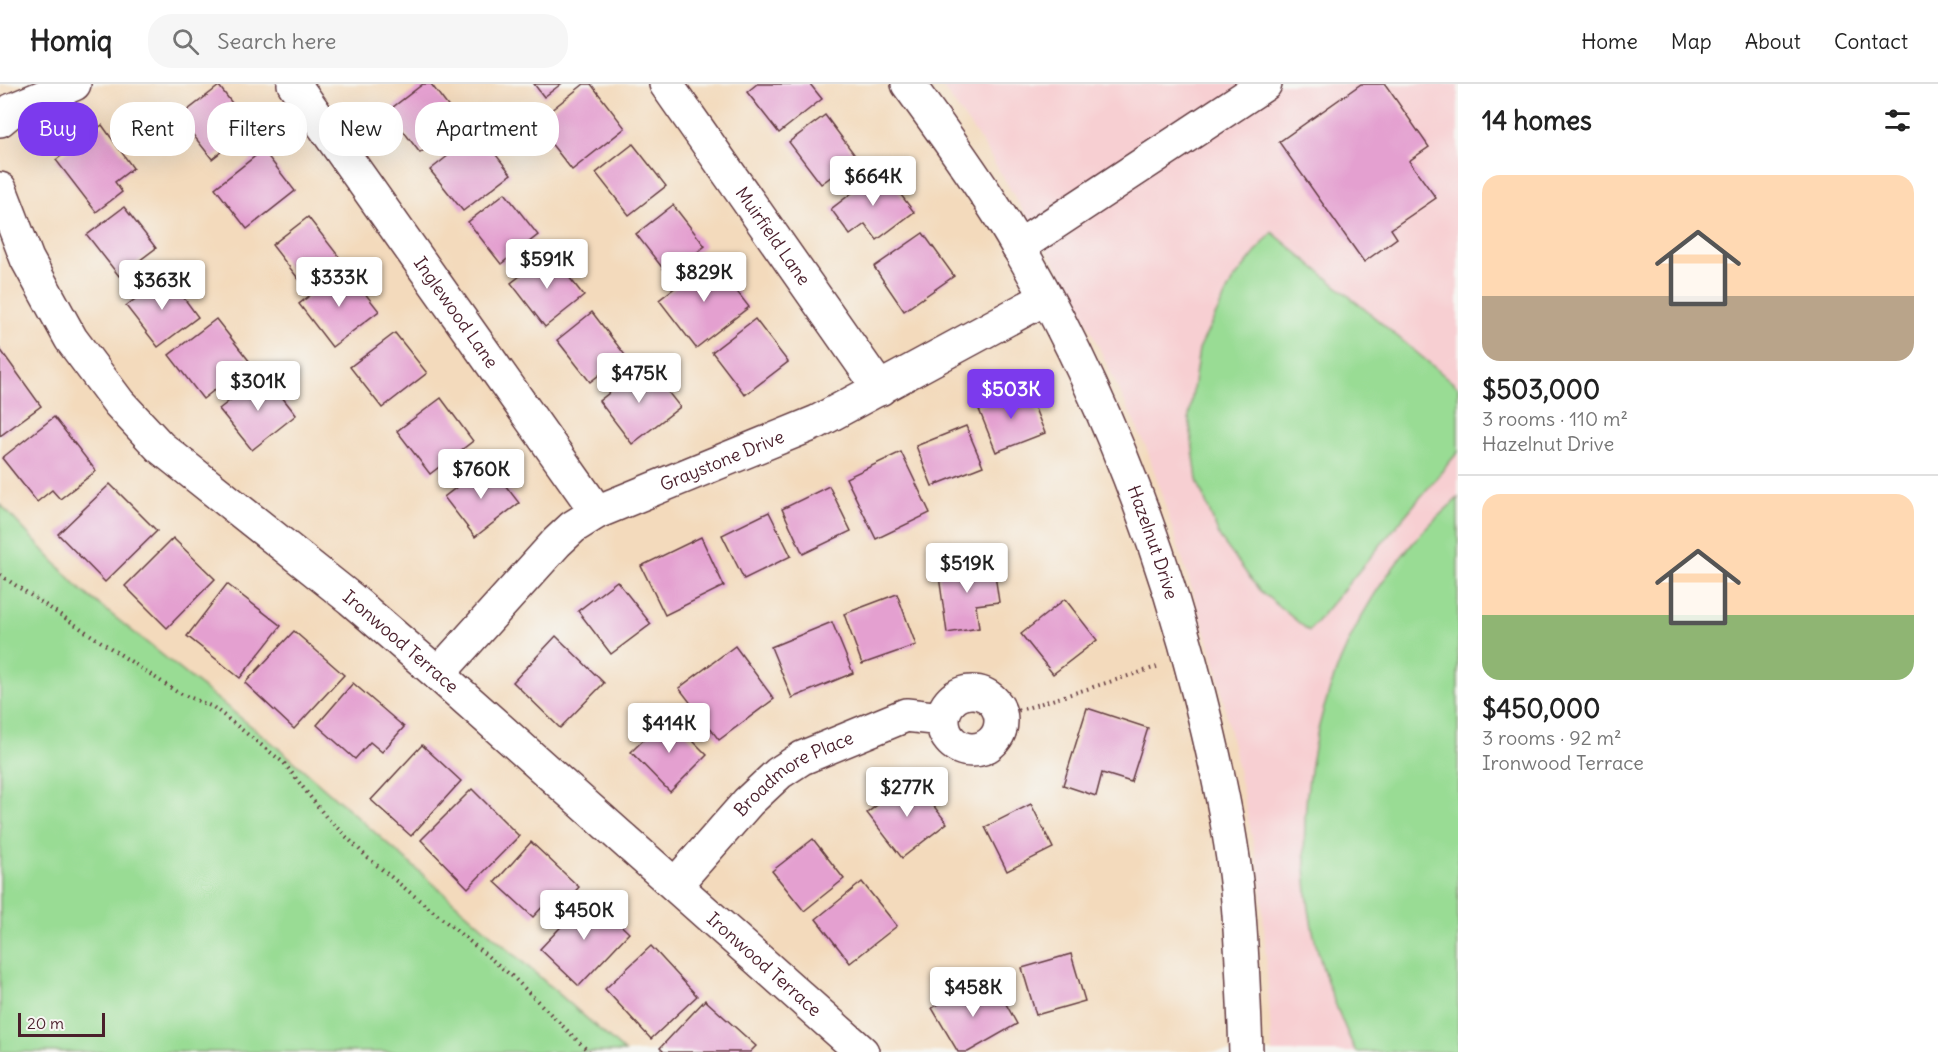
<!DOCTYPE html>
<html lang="en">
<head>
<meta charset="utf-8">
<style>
  :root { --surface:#fff; --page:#f6f6f6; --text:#222; --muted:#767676; --line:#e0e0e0; --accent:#7c3aed }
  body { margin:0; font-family:Delius,sans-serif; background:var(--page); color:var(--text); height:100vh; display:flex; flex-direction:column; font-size:22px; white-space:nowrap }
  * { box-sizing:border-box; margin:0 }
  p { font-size:20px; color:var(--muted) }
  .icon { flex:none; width:33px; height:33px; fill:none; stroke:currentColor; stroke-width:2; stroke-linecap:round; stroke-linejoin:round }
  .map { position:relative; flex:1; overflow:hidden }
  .sheet { display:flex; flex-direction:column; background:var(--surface); width:480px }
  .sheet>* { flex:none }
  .banner { position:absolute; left:18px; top:18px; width:570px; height:54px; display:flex; gap:12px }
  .scale { position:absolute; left:18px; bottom:15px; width:87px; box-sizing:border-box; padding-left:6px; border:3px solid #4a1f2b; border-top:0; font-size:16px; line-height:21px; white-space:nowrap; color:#4a1f2b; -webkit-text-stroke:4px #f6f6f2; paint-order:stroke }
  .price { position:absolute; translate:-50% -51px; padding:0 14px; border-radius:6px; background:#fff; color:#222; font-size:20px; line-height:39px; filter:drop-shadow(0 2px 3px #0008) }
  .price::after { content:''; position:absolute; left:50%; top:36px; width:18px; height:14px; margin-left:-9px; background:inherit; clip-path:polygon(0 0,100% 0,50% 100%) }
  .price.current { background:var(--accent); color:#fff }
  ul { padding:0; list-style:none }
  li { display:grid; align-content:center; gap:12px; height:318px; padding:0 24px }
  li+li { border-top:2px solid var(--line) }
  li span { display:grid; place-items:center; height:186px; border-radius:18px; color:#555 }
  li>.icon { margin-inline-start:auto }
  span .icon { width:108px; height:108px; fill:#fffc; stroke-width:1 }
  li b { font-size:26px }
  h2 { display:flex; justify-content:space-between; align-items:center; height:72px; padding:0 24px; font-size:26px }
  .chip { padding:0 21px; border-radius:24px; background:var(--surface); box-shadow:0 6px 24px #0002; font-size:21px; line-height:54px }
  .chip.current { background:var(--accent); color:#fff }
  header { display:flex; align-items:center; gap:36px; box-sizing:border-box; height:84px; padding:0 30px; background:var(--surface); border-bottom:2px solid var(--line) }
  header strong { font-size:28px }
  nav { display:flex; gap:33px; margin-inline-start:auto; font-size:21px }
  .search { width:420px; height:54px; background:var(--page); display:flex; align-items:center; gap:15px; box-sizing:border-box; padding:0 21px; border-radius:24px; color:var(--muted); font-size:22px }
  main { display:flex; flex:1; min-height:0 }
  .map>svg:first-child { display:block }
  .built { fill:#f7cfd2 }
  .green { fill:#99dc94; stroke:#727e60; stroke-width:1.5 }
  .building { fill:#e4a0d0 }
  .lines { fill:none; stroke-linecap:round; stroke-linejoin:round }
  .minor-casing { stroke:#633b41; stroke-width:36 }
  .path { stroke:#633b41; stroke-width:4; stroke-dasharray:1.5 4.5; stroke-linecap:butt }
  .minor { stroke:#fff; stroke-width:33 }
  .labels { text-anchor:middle; stroke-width:5; stroke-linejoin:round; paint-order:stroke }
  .street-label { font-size:18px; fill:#4a1f2b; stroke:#f6f6f2 }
</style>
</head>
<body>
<header>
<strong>Homiq</strong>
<div class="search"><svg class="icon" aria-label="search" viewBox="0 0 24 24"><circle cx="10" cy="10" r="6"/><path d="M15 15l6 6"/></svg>Search here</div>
<nav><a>Home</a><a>Map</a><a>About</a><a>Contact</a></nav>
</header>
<main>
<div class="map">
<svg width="1458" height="968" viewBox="0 0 1458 968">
  <rect width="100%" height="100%" fill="#f6f6f2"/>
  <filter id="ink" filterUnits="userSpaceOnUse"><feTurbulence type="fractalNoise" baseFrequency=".0167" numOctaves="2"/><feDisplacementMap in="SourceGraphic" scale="12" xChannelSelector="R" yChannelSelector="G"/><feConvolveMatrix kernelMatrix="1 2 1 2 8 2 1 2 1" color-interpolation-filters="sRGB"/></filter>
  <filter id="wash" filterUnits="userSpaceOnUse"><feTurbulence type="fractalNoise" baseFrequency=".008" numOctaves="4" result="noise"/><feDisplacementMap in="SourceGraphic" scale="24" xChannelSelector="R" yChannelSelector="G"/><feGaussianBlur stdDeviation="1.35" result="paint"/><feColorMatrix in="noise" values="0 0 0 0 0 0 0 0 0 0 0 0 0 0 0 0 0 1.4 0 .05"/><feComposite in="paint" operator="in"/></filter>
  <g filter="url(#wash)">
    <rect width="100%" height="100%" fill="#f3dabc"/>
    <path class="built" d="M 940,0 L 1458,0 L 1458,968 L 1272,968 L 1261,796 L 1216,581 L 1147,365 L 1075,213 L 983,60 Z"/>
    <g class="green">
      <path d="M 1272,148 L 1458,303 L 1458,368 L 1309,547 L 1259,506 L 1220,454 L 1197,396 L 1189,333 L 1199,265 L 1232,198 Z"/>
      <path d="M 1458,414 L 1458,968 L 1356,968 C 1335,923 1316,875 1309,825 C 1291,693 1328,552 1419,452 C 1431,438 1445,426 1458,414 Z"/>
      <path d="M 0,420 L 81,506 L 281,666 L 625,968 L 0,968 Z"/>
    </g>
    <g id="blocks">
      <g class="building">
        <path d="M 423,0 L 431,0 L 460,38 L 420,69 L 388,27 Z"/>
        <path d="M 534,0 L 561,0 L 544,13 Z"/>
        <path d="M 584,0 L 591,0 L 625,44 L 572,86 L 535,39 Z"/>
        <path d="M 757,0 L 810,0 L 822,15 L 779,49 L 747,8 Z"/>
        <path d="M 1361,0 L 1385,0 L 1429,63 L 1409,77 L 1436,114 L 1391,145 L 1397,154 L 1364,178 L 1279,58 Z"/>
        <path d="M 219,2 L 251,44 L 212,75 L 179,33 Z"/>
        <path d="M 825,31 L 857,74 L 821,100 L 789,58 Z"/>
        <path d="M 102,41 L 133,84 L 115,98 L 122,108 L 96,128 L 56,76 Z"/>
        <path d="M 478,48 L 511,90 L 463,127 L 430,86 Z"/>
        <path d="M 633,60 L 666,102 L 629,131 L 596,89 Z"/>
        <path d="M 263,66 L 295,107 L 247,145 L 215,104 Z"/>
        <path d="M 882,86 L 914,128 L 877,156 L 865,140 L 850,151 L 831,125 Z"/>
        <path d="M 505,109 L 538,151 L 501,180 L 468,138 Z"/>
        <path d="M 673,121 L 705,162 L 668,191 L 636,150 Z"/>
        <path d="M 124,123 L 156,164 L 119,192 L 87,151 Z"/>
        <path d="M 308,133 L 340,174 L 304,202 L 272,161 Z"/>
        <path d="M 923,149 L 954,192 L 904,227 L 874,183 Z"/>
        <path d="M 550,169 L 584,212 L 545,243 L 511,199 Z"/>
        <path d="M 712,175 L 749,223 L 696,264 L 659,216 Z"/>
        <path d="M 345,184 L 379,227 L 332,263 L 299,220 Z"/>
        <path d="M 167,191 L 198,233 L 158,263 L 126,222 Z"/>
        <path d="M 592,228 L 625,271 L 590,298 L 557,256 Z"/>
        <path d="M 216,235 L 250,278 L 203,315 L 169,271 Z"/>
        <path d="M 755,235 L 788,278 L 745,311 L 712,268 Z"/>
        <path d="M 395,249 L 427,289 L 382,324 L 350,283 Z"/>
        <path d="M 0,265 L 41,322 L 0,352 Z"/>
        <path d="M 646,280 L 680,323 L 632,360 L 599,317 Z"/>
        <path d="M 264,290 L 296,331 L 252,366 L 219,325 Z"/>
        <path d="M 1027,305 L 1045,349 L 996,368 L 978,323 Z"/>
        <path d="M 441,314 L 473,357 L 430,390 L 397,347 Z"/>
        <path d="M 54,333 L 96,387 L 60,415 L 52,406 L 37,418 L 2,374 Z"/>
        <path d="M 966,342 L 983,382 L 932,402 L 916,362 Z"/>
        <path d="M 901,368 L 930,429 L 876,455 L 846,394 Z"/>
        <path d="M 488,379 L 519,419 L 475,453 L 444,413 Z"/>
        <path d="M 110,400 L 157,447 L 105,498 L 58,450 Z"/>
        <path d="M 829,402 L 851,447 L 803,470 L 782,425 Z"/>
        <path d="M 769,428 L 791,472 L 744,495 L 722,451 Z"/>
        <path d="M 701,453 L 724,502 L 665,531 L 641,482 Z"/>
        <path d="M 173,454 L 215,495 L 167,544 L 125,502 Z"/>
        <path d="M 993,477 L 999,518 L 976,521 L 979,544 L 947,549 L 938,485 Z"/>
        <path d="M 617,497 L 651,540 L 611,570 L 578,527 Z"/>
        <path d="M 227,500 L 281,542 L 240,594 L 187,552 Z"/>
        <path d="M 897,510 L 916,561 L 862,580 L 844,530 Z"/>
        <path d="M 1065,515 L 1097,556 L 1053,590 L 1021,550 Z"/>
        <path d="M 832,538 L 853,589 L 792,614 L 771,563 Z"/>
        <path d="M 294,547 L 344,591 L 294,645 L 245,599 Z"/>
        <path d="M 556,552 L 604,599 L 560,644 L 513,598 Z"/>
        <path d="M 735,562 L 774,615 L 719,656 L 679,604 Z"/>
        <path d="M 353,599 L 404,643 L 382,668 L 370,658 L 355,675 L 317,641 Z"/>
        <path d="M 1087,624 L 1148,644 L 1131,698 L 1102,689 L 1096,712 L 1063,701 Z"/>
        <path d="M 668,632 L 707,671 L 670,708 L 631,668 Z"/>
        <path d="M 422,661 L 461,697 L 411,752 L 371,716 Z"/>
        <path d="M 912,694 L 947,739 L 902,774 L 867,729 Z"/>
        <path d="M 472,705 L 519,752 L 468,804 L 421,756 Z"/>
        <path d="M 1031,720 L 1053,764 L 1007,787 L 985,743 Z"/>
        <path d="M 813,755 L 844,795 L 804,827 L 772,787 Z"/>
        <path d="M 531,758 L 579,803 L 558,826 L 548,817 L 533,833 L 495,798 Z"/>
        <path d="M 862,798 L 897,842 L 850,879 L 816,835 Z"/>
        <path d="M 590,812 L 629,849 L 579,902 L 540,865 Z"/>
        <path d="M 651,862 L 697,912 L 651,955 L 605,905 Z"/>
        <path d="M 1071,870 L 1085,917 L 1036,931 L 1022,884 Z"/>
        <path d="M 977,898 L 989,918 L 1001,911 L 1017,940 L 968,968 L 958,968 L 932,924 Z"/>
        <path d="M 705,916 L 756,962 L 750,968 L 664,968 L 660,964 Z"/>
      </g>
    </g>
  </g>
  <g filter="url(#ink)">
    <use href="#blocks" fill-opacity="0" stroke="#633b41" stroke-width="1.5"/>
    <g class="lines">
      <defs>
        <g id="minor">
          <path id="s1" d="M 294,0 L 597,428"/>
          <path id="s2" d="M 666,0 L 880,305"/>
          <path id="s3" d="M 908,0 C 939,42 970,85 998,129 C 1090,278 1156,441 1199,611 C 1215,674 1230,740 1237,806 C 1242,860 1244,914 1246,968"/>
          <path d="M 0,36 L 12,26 L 74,0"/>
          <path id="s4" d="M 0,105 L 27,175 L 71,255 L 119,319 L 160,363 L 351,515 L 438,590 L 862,968"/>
          <path d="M 1018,163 L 1265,0"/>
          <path id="s5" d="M 438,590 L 557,458 L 573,443 L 597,428 L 817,338 L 1046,214"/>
          <circle cx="972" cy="637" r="29"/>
          <path id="s6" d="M 675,801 L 748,718 L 779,689 L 802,674 L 906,631 L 942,635"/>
        </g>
      </defs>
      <use href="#minor" class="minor-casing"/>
      <g class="path">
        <path d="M 0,491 L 177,608 L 213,623 L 284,679 L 326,733 L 368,774 L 513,893 L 589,968"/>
        <path d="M 1001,632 L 1160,582"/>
      </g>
      <use href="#minor" class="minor"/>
    </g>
  </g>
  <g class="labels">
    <g class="street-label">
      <text dy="6" stroke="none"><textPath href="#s2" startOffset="186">Muirfield Lane</textPath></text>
      <text dy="6" stroke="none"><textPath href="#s1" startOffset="280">Inglewood Lane</textPath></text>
      <text dy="6" stroke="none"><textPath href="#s5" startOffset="363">Graystone Drive</textPath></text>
      <text dy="6" stroke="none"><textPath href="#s3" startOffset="522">Hazelnut Drive</textPath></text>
      <text dy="6" stroke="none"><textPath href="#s4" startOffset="616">Ironwood Terrace</textPath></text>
      <text dy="6" stroke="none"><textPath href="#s6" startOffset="165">Broadmore Place</textPath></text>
      <text dy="6" stroke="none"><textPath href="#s4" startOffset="1102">Ironwood Terrace</textPath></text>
    </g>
  </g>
</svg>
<div class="scale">20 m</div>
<b class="price" style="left:873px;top:123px">$664K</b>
<b class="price" style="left:547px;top:206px">$591K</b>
<b class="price" style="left:704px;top:219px">$829K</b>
<b class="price" style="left:339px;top:224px">$333K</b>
<b class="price" style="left:162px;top:227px">$363K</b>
<b class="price" style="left:639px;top:320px">$475K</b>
<b class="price" style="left:258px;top:328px">$301K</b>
<b class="price current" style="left:1011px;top:336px">$503K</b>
<b class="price" style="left:481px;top:416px">$760K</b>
<b class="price" style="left:967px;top:510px">$519K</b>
<b class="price" style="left:669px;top:670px">$414K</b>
<b class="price" style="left:907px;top:734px">$277K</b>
<b class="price" style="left:584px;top:857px">$450K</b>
<b class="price" style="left:973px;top:934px">$458K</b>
<div class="banner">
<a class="chip current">Buy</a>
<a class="chip">Rent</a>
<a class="chip">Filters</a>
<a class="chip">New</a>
<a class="chip">Apartment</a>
</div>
</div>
<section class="sheet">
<h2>14 homes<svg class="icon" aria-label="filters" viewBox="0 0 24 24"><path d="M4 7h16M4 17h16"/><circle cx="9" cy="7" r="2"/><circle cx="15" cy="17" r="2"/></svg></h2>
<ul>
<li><span style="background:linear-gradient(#ffd9b3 65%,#b9a48a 0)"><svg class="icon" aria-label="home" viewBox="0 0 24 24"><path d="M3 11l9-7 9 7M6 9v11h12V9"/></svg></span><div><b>$503,000</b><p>3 rooms · 110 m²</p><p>Hazelnut Drive</p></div></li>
<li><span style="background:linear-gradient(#ffd9b3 65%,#8fb573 0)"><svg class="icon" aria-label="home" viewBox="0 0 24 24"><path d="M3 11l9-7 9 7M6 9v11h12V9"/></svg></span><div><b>$450,000</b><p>3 rooms · 92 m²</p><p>Ironwood Terrace</p></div></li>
</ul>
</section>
</main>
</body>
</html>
